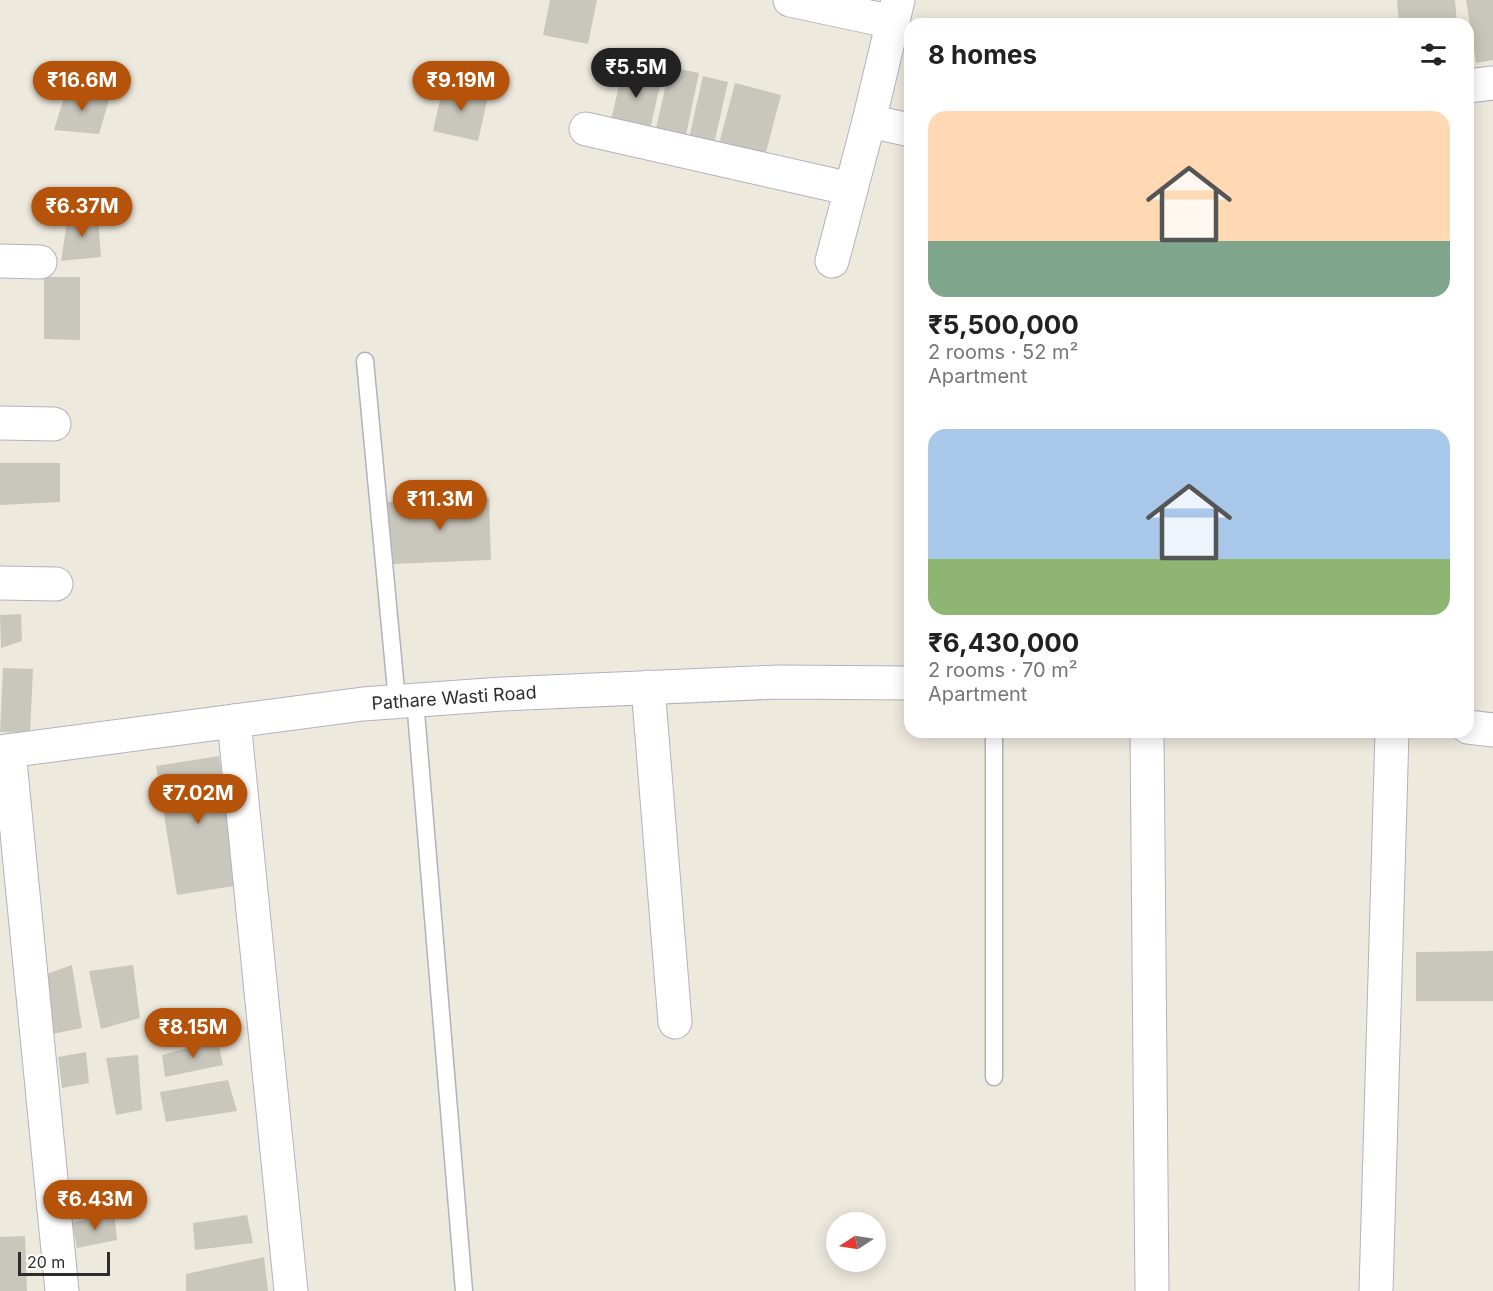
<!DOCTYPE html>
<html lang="en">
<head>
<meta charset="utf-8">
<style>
  :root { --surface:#fff; --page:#f6f6f6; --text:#222; --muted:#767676; --accent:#b45309 }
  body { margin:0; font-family:Inter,sans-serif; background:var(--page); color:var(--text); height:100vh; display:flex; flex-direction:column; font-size:22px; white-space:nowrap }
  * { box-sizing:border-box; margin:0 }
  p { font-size:20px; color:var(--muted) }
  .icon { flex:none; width:33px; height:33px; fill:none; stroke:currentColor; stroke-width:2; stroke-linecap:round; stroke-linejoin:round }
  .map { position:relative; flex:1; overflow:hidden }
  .side { position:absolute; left:904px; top:18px; width:570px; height:720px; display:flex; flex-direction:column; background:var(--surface); border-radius:18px; box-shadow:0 3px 15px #0003 }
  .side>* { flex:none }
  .needle { width:39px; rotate:258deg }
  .tools { position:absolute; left:826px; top:1212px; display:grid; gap:12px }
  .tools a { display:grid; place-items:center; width:60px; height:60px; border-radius:50%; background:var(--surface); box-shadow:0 3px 15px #0003; font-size:30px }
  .scale { position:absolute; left:18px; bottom:15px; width:92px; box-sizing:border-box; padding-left:6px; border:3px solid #2c2c2c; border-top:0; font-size:16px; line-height:21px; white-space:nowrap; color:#2c2c2c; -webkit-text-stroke:4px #fff; paint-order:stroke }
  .price { position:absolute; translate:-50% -51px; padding:0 14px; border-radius:21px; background:var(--accent); color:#fff; font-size:20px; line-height:39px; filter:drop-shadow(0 2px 3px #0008) }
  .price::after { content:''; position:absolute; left:50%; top:36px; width:18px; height:14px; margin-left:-9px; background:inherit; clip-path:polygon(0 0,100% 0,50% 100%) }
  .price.active { background:#222; color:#fff }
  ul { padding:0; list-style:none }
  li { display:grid; align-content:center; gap:12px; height:318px; padding:0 24px }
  li span { display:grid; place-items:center; height:186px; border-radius:18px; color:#555 }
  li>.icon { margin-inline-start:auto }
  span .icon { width:108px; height:108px; fill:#fffc; stroke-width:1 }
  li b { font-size:26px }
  h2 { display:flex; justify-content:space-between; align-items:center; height:72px; padding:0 24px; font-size:26px }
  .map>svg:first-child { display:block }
  .building { fill:#c9c7bc }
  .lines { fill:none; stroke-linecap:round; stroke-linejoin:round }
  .service-casing { stroke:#b1b2c0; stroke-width:19 }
  .minor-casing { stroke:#b1b2c0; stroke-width:35 }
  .service { stroke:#fff; stroke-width:16 }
  .minor { stroke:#fff; stroke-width:33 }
  .labels { text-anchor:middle; stroke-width:6; stroke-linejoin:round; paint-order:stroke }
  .street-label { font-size:18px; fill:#2c2c2c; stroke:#fff }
</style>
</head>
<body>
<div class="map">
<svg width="1493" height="1291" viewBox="0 0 1493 1291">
  <rect width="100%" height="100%" fill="#eee9dd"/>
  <g class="building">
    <path d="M 550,0 L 597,0 L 588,44 L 543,35 Z"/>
    <path d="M 1397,0 L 1455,0 L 1457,24 L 1399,24 Z"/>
    <path d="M 1466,0 L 1493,0 L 1493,60 L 1476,63 Z"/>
    <path d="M 625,59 L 664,68 L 648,138 L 609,129 Z"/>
    <path d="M 670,67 L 699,73 L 684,144 L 654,137 Z"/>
    <path d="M 703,76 L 728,82 L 714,144 L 689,138 Z"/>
    <path d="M 444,82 L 489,92 L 478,141 L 433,131 Z"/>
    <path d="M 735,83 L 781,95 L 764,160 L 718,148 Z"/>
    <path d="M 67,88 L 110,97 L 99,134 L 54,130 Z"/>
    <path d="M 68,215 L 98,216 L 101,257 L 61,261 Z"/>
    <path d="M 44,277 L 80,277 L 80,340 L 44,339 Z"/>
    <path d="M 0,463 L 60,463 L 60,502 L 0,505 Z"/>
    <path d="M 489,498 L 491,560 L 391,564 L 388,502 Z"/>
    <path d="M 21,614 L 22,641 L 1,648 L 0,615 Z"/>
    <path d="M 3,668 L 33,669 L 30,733 L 0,732 Z"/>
    <path d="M 219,756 L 240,885 L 177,895 L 156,766 Z"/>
    <path d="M 1493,951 L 1493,1001 L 1416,1001 L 1416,952 Z"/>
    <path d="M 72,965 L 82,1028 L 52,1034 L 47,974 Z"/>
    <path d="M 133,965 L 140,1018 L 101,1029 L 89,971 Z"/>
    <path d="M 218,1040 L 223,1065 L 165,1077 L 162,1055 Z"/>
    <path d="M 86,1052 L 89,1083 L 62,1088 L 58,1057 Z"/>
    <path d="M 138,1055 L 142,1110 L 116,1115 L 106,1058 Z"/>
    <path d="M 228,1080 L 237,1111 L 166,1122 L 160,1092 Z"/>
    <path d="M 114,1212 L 117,1240 L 77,1248 L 72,1223 Z"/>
    <path d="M 247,1215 L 253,1243 L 195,1250 L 193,1223 Z"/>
    <path d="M 25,1236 L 27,1291 L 0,1291 L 0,1237 Z"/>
    <path d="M 264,1257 L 268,1291 L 186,1291 L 186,1274 Z"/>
  </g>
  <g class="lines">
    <defs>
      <g id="service">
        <path d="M 365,361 L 397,701"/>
        <path d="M 415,700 L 464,1291"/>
        <path d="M 994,1077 L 994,732"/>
      </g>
      <g id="minor">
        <path d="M 790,0 L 893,22"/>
        <path d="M 898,0 L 869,121 L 910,130"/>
        <path d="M 1468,86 L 1493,83"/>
        <path d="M 586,129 L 851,189"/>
        <path d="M 0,261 L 40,262"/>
        <path d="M 832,261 L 869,121"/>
        <path d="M 0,423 L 54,424"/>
        <path d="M 0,583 L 56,584"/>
        <path d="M 648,687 L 675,1022"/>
        <path d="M 234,721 L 291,1291"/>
        <path d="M 1468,727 L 1493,730"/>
        <path d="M 1147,732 L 1152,1291"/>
        <path d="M 9,751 L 62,1291"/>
        <path d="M 0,752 L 363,704 L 502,694 L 778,682 L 910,683"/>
        <path d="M 1376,1291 L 1392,732"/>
      </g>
    </defs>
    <use href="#service" class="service-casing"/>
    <use href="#minor" class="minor-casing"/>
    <use href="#service" class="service"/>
    <use href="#minor" class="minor"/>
  </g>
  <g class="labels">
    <g class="street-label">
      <text transform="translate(454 698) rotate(-4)" y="6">Pathare Wasti Road</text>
    </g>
  </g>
</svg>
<div class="tools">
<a><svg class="needle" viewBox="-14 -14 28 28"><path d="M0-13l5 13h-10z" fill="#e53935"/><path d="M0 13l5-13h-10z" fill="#767676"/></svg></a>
</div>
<div class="scale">20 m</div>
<b class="price active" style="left:636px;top:99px">₹5.5M</b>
<b class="price" style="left:82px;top:112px">₹16.6M</b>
<b class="price" style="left:461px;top:112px">₹9.19M</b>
<b class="price" style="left:82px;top:238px">₹6.37M</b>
<b class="price" style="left:440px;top:531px">₹11.3M</b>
<b class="price" style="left:198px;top:825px">₹7.02M</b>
<b class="price" style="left:193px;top:1059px">₹8.15M</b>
<b class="price" style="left:95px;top:1231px">₹6.43M</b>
<section class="side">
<h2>8 homes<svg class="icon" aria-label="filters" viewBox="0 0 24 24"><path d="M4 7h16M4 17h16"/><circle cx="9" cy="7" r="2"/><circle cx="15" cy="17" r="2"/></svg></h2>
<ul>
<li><span style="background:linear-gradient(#ffd9b3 70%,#7fa58c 0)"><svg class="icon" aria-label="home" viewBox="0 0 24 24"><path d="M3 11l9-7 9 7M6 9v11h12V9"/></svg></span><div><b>₹5,500,000</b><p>2 rooms · 52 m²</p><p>Apartment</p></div></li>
<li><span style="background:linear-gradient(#a9c7e8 70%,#8fb573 0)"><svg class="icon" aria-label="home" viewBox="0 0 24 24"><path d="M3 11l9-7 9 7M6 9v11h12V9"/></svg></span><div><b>₹6,430,000</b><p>2 rooms · 70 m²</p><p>Apartment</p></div></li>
</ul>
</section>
</div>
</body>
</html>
